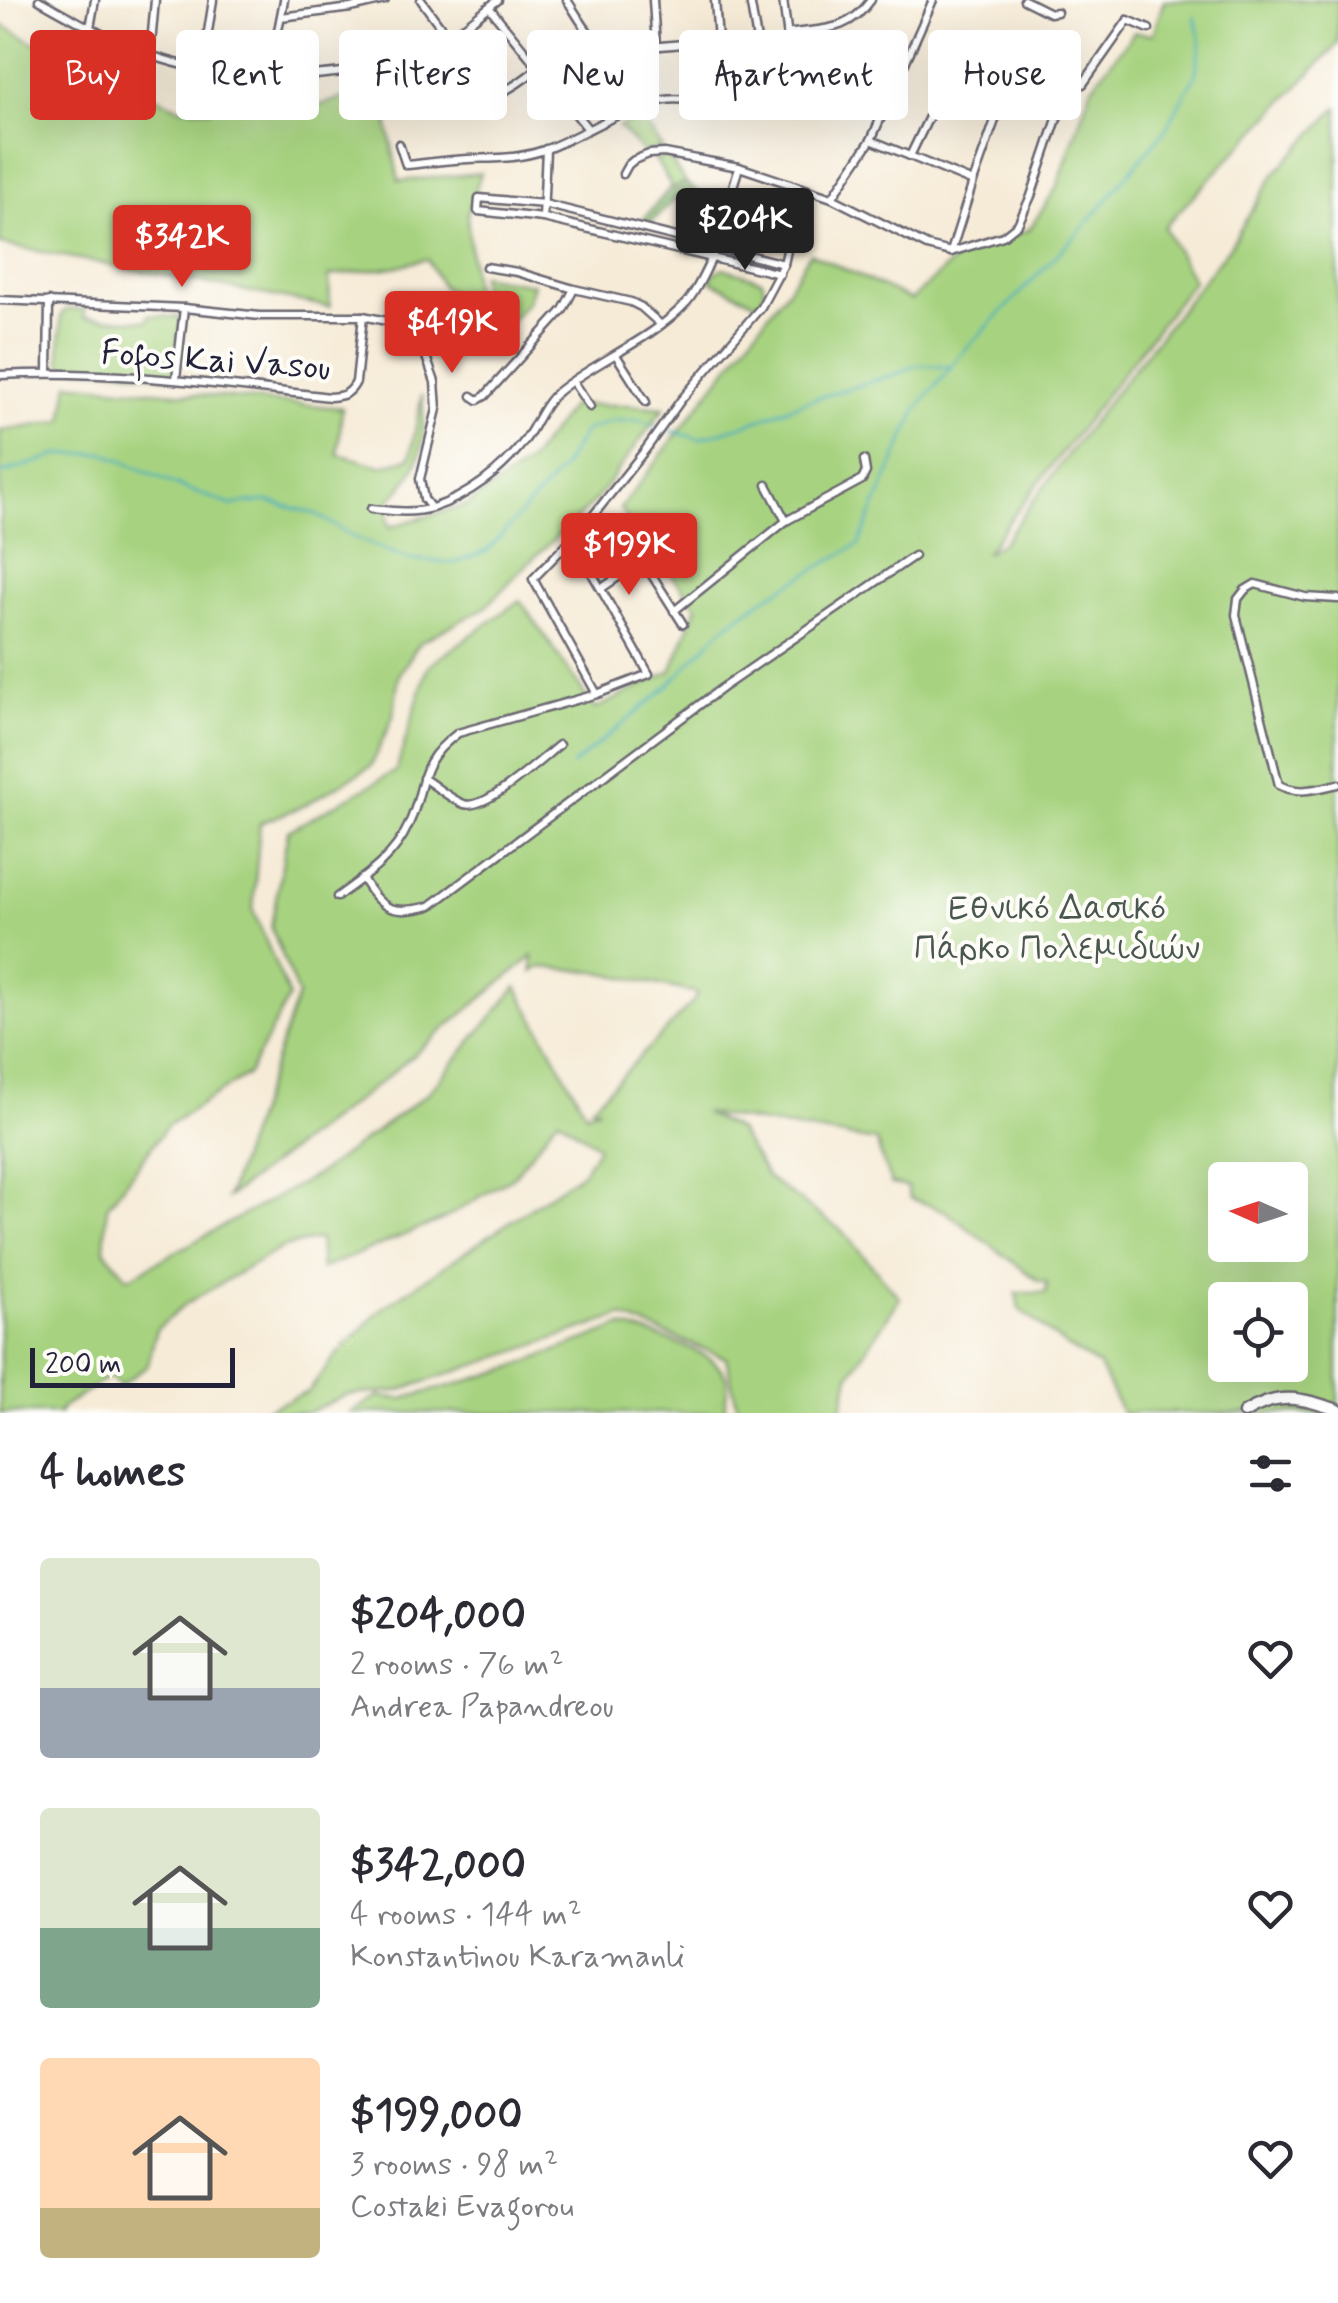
<!DOCTYPE html>
<html lang="en">
<head>
<meta charset="utf-8">
<style>
  :root { --surface:#fff; --page:#f7f7f7; --text:#2b2b33; --muted:#7c7c81; --accent:#d93025 }
  body { margin:0; font-family:Mynerve,sans-serif; background:var(--page); color:var(--text); height:100vh; display:flex; flex-direction:column; font-size:38px; white-space:nowrap }
  * { box-sizing:border-box; margin:0 }
  p { font-size:32px; color:var(--muted) }
  .icon { flex:none; width:55px; height:55px; fill:none; stroke:currentColor; stroke-width:2; stroke-linecap:round; stroke-linejoin:round }
  .map { position:relative; height:1413px; overflow:hidden }
  .panel { display:flex; flex-direction:column; background:var(--surface); flex:1 }
  .panel>* { flex:none }
  .banner { position:absolute; left:30px; top:30px; width:1280px; height:90px; display:flex; gap:20px }
  .needle { width:65px; rotate:273deg }
  .buttons { position:absolute; left:1208px; top:1162px; display:grid; gap:20px }
  .buttons a { display:grid; place-items:center; width:100px; height:100px; border-radius:10px; background:var(--surface); box-shadow:0 10px 40px #0002; font-size:50px }
  .scale { position:absolute; left:30px; bottom:25px; width:205px; box-sizing:border-box; padding-left:10px; border:5px solid #22223b; border-top:0; font-size:28px; line-height:35px; white-space:nowrap; color:#22223b; -webkit-text-stroke:8px #fdfcf7; paint-order:stroke }
  .price { position:absolute; translate:-50% -85px; padding:0 22px; border-radius:10px; background:var(--accent); color:#fff; font-size:32px; line-height:65px; filter:drop-shadow(0 2px 5px #0008) }
  .price::after { content:''; position:absolute; left:50%; top:60px; width:30px; height:22px; margin-left:-15px; background:inherit; clip-path:polygon(0 0,100% 0,50% 100%) }
  .price.on { background:#222; color:#fff }
  ul { padding:0; list-style:none }
  li { display:flex; align-items:center; gap:30px; height:250px; padding:0 40px }
  li span { display:grid; place-items:center; flex:none; width:280px; height:200px; border-radius:10px; color:#555 }
  li>.icon { margin-inline-start:auto }
  span .icon { width:120px; height:120px; fill:#fffc; stroke-width:1 }
  li b { font-size:42px }
  h2 { display:flex; justify-content:space-between; align-items:center; height:120px; padding:0 40px; font-size:42px }
  .tag { padding:0 35px; border-radius:10px; background:var(--surface); box-shadow:0 10px 40px #0002; font-size:35px; line-height:90px }
  .tag.on { background:var(--accent); color:#fff }
  .map>svg:first-child { display:block }
  .green { fill:#a7d380; stroke:#647a5e; stroke-width:2.5; fill-rule:evenodd }
  .forest { fill:#85b56e; stroke:#546c54; stroke-width:2.5 }
  .lines { fill:none; stroke-linecap:round; stroke-linejoin:round }
  .stream { stroke:#3facbd; stroke-width:2.5 }
  .minor-casing { stroke:#6c6872; stroke-width:11 }
  .primary-casing { stroke:#6c6872; stroke-width:15 }
  .minor { stroke:#fff; stroke-width:6 }
  .primary { stroke:#fff; stroke-width:10 }
  .labels { text-anchor:middle; stroke-width:8; stroke-linejoin:round; paint-order:stroke }
  .street-label { font-size:35px; fill:#22223b; stroke:#fdfcf7 }
  .park-label { font-size:35px; fill:#4a5750; stroke:#fdfcf7 }
</style>
</head>
<body>
<div class="map">
<svg width="1338" height="1413" viewBox="0 0 1338 1413">
  <rect width="100%" height="100%" fill="#fdfcf7"/>
  <filter id="ink" filterUnits="userSpaceOnUse"><feTurbulence type="fractalNoise" baseFrequency=".01" numOctaves="2"/><feDisplacementMap in="SourceGraphic" scale="20" xChannelSelector="R" yChannelSelector="G"/><feConvolveMatrix kernelMatrix="1 2 1 2 8 2 1 2 1" color-interpolation-filters="sRGB"/></filter>
  <filter id="wash" filterUnits="userSpaceOnUse"><feTurbulence type="fractalNoise" baseFrequency=".0048" numOctaves="4" result="noise"/><feDisplacementMap in="SourceGraphic" scale="40" xChannelSelector="R" yChannelSelector="G"/><feGaussianBlur stdDeviation="2.25" result="paint"/><feColorMatrix in="noise" values="0 0 0 0 0 0 0 0 0 0 0 0 0 0 0 0 0 1.4 0 .05"/><feComposite in="paint" operator="in"/></filter>
  <g filter="url(#wash)">
    <rect width="100%" height="100%" fill="#f6ebd7"/>
    <g class="green">
      <path d="M 1164,0 L 1338,0 L 1338,44 L 1164,227 L 1193,281 L 985,553 L 1003,542 L 1088,427 L 1230,246 L 1275,173 L 1338,107 L 1338,1413 L 1122,1413 L 1099,1366 L 1066,1346 L 1019,1309 L 1016,1293 L 1046,1293 L 1047,1282 L 1039,1281 L 945,1211 L 910,1198 L 907,1187 L 891,1184 L 876,1141 L 703,1113 L 737,1129 L 768,1178 L 842,1231 L 900,1298 L 849,1376 L 841,1413 L 739,1413 L 726,1358 L 621,1316 L 398,1391 L 346,1395 L 307,1413 L 257,1413 L 308,1392 L 335,1357 L 381,1309 L 583,1172 L 598,1146 L 558,1118 L 514,1176 L 444,1219 L 321,1269 L 319,1239 L 283,1247 L 187,1303 L 156,1330 L 148,1365 L 120,1386 L 109,1376 L 61,1409 L 60,1413 L 0,1413 L 0,431 L 63,421 L 69,383 L 342,408 L 338,454 L 381,466 L 410,458 L 422,395 C 426,443 424,467 388,502 L 389,527 L 467,505 L 529,462 L 572,405 L 630,405 L 664,408 L 596,500 L 519,572 L 486,607 L 419,643 L 399,675 L 393,717 L 371,766 L 303,806 L 260,823 L 253,910 L 289,997 L 248,1074 L 167,1126 L 107,1207 L 104,1250 L 128,1278 L 318,1174 L 428,1093 L 517,987 L 586,1113 L 599,1108 L 591,1107 L 693,1002 L 697,993 L 599,972 L 541,967 L 533,972 L 533,956 L 382,1081 L 227,1198 L 298,995 L 271,927 L 288,831 L 396,771 L 428,666 L 520,600 L 595,709 L 671,671 L 697,607 L 620,509 L 790,286 L 810,253 L 911,300 L 961,254 L 1029,230 L 1057,187 L 1091,88 L 1134,32 L 1153,34 ZM 1225,1180 L 1290,1180 L 1290,1245 L 1225,1245 ZM 1225,1300 L 1290,1300 L 1290,1365 L 1225,1365 Z"/>
      <path d="M 0,24 L 50,51 L 178,107 L 211,110 L 212,80 L 284,91 L 297,113 L 397,80 L 388,126 L 399,181 L 481,173 L 467,215 L 473,283 L 481,317 L 442,286 L 427,259 L 394,267 L 329,276 L 330,307 L 0,244 Z"/>
      <path d="M 601,56 L 604,59 L 612,59 L 642,102 L 617,113 L 577,66 Z"/>
      <path d="M 641,117 L 662,148 L 644,153 L 619,127 Z"/>
      <path d="M 665,157 L 670,159 L 685,182 L 673,189 L 655,159 Z"/>
      <path d="M 699,193 L 729,212 L 721,242 L 690,234 Z"/>
      <path d="M 723,268 L 762,280 C 766,290 764,295 759,304 L 711,281 L 714,273 Z"/>
      <path d="M 480,275 L 533,284 L 528,301 L 501,332 L 485,318 Z"/>
      <path d="M 69,309 L 85,310 L 84,317 L 148,321 L 149,315 L 178,317 L 181,322 L 175,373 L 167,377 L 121,370 L 66,368 L 60,360 L 61,317 L 63,312 Z"/>
      <path d="M 621,1326 C 648,1334 721,1350 727,1381 C 729,1391 723,1402 725,1413 L 350,1413 L 378,1396 L 402,1399 L 461,1383 L 514,1367 Z"/>
    </g>
    <path class="forest" d="M 685,182 L 699,193 L 695,209 L 678,196 L 651,223 L 642,221 L 670,188 L 674,189 Z"/>
    <g class="lines">
      <g class="stream">
        <path d="M 672,431 L 699,439 L 747,424 L 804,402 L 899,373 L 917,365 L 950,367"/>
        <path d="M 0,474 L 59,455 L 104,453 L 181,487 L 231,505 L 266,501 L 316,514 L 353,537 L 409,559 L 455,563 L 487,551 L 560,471 L 585,431 L 612,421 L 638,420 L 656,426"/>
        <path d="M 573,765 L 665,689 L 722,629 L 762,600 L 859,544 L 917,409 L 964,351 L 1082,229 L 1165,130 L 1195,76 L 1201,44 L 1195,17"/>
      </g>
    </g>
  </g>
  <g filter="url(#ink)">
    <g class="lines">
      <defs>
        <g id="minor">
          <path d="M 39,0 C 75,20 111,41 150,55 C 215,78 288,81 356,70 C 377,67 404,64 423,54 C 450,40 474,18 498,0"/>
          <path d="M 421,0 L 448,37"/>
          <path d="M 567,0 C 580,19 591,45 615,50 L 718,41"/>
          <path d="M 653,0 L 656,47"/>
          <path d="M 750,0 L 762,69 L 767,70 L 791,65"/>
          <path d="M 783,0 L 796,98"/>
          <path d="M 1024,0 L 1050,13 L 1057,12"/>
          <path d="M 489,7 L 588,129"/>
          <path d="M 281,17 L 351,8 L 385,0"/>
          <path d="M 90,28 L 95,0"/>
          <path d="M 787,34 C 824,28 847,33 871,0"/>
          <path d="M 150,55 L 155,0"/>
          <path d="M 202,70 L 213,0"/>
          <path d="M 269,76 L 284,0"/>
          <path d="M 1068,86 L 1083,84 L 1128,20 L 1149,29"/>
          <path d="M 439,102 C 483,105 506,95 539,67"/>
          <path d="M 715,106 L 718,41 L 715,0"/>
          <path d="M 871,140 L 973,182"/>
          <path d="M 399,144 L 406,165 C 427,163 447,160 468,159 C 494,158 519,159 544,150 C 584,135 622,107 665,100 C 697,95 723,115 755,111 C 770,110 784,101 799,97 C 829,90 860,89 890,95"/>
          <path d="M 910,156 L 956,61 L 968,53"/>
          <path d="M 623,174 L 628,165 L 634,160 L 649,154 L 664,153 L 739,167 L 832,198 L 927,246 L 951,252 L 1003,236 L 1018,224 L 1031,196 L 1068,86"/>
          <path d="M 832,198 L 871,140 L 933,0"/>
          <path d="M 727,206 L 739,167"/>
          <path d="M 543,218 L 546,149"/>
          <path d="M 951,252 L 973,182 L 1014,67 C 1030,62 1058,72 1068,86"/>
          <path d="M 486,267 L 517,272 L 574,289 L 631,302 L 641,307 L 660,324"/>
          <path d="M 780,274 L 543,218 L 478,211 L 479,198 L 544,204 L 784,264"/>
          <path d="M 0,300 L 184,308 L 260,316 L 363,316 L 391,322 L 410,332 L 424,351 L 435,382 L 437,409 L 420,479 L 424,499 L 431,508"/>
          <path d="M 616,355 L 646,402"/>
          <path d="M 48,373 L 49,301"/>
          <path d="M 0,375 C 110,369 221,385 330,397 C 344,396 350,394 356,382 L 363,316"/>
          <path d="M 176,379 L 184,308"/>
          <path d="M 573,382 L 590,407"/>
          <path d="M 472,396 L 478,400 L 485,396 L 563,310 L 574,289"/>
          <path d="M 767,485 L 786,521"/>
          <path d="M 371,509 C 391,511 412,514 432,508 C 467,497 503,470 525,440 C 537,424 543,403 560,390 C 598,360 653,339 687,302 C 698,289 706,270 713,255"/>
          <path d="M 602,588 L 633,567 L 642,565 L 648,569 L 683,624"/>
          <path d="M 1338,599 L 1305,597 L 1255,584 L 1245,590 L 1238,599 L 1236,615 L 1279,785 C 1299,795 1317,789 1338,784"/>
          <path d="M 674,611 L 786,521 L 862,480 L 866,472 L 864,460"/>
          <path d="M 597,694 L 533,579 L 588,522 L 646,449 L 681,400 L 761,307 L 784,264 L 790,237 L 796,187"/>
          <path d="M 423,778 C 436,786 450,799 464,804 C 486,811 540,760 559,745"/>
          <path d="M 362,878 C 381,911 394,915 430,906 L 722,688 L 914,556"/>
          <path d="M 337,897 C 364,877 394,858 408,826 C 428,784 414,766 458,733 L 597,694 L 649,674 L 572,538"/>
        </g>
        <path id="primary" d="M 1244,1413 C 1279,1391 1301,1398 1338,1410"/>
      </defs>
      <use href="#minor" class="minor-casing"/>
      <use href="#primary" class="primary-casing"/>
      <use href="#minor" class="minor"/>
      <use href="#primary" class="primary"/>
    </g>
  </g>
  <g class="labels">
    <g class="street-label">
      <text transform="translate(216 359) rotate(4)" y="12">Fofos Kai Vasou</text>
    </g>
    <g class="park-label">
      <text x="1057" y="919">Εθνικό Δασικό<tspan x="1057" dy="40">Πάρκο Πολεμιδιών</tspan></text>
    </g>
  </g>
</svg>
<div class="buttons">
<a><svg class="needle" viewBox="-14 -14 28 28"><path d="M0-13l5 13h-10z" fill="#e53935"/><path d="M0 13l5-13h-10z" fill="#7c7c81"/></svg></a>
<a><svg class="icon" aria-label="locate" viewBox="0 0 24 24"><circle cx="12" cy="12" r="6"/><path d="M12 2v4M12 18v4M2 12h4M18 12h4"/></svg></a>
</div>
<div class="scale">200 m</div>
<b class="price on" style="left:745px;top:273px">$204K</b>
<b class="price" style="left:182px;top:290px">$342K</b>
<b class="price" style="left:452px;top:376px">$419K</b>
<b class="price" style="left:629px;top:598px">$199K</b>
<div class="banner">
<a class="tag on">Buy</a>
<a class="tag">Rent</a>
<a class="tag">Filters</a>
<a class="tag">New</a>
<a class="tag">Apartment</a>
<a class="tag">House</a>
</div>
</div>
<section class="panel">
<h2>4 homes<svg class="icon" aria-label="filters" viewBox="0 0 24 24"><path d="M4 7h16M4 17h16"/><circle cx="9" cy="7" r="2"/><circle cx="15" cy="17" r="2"/></svg></h2>
<ul>
<li><span style="background:linear-gradient(#dfe7d0 65%,#9aa5b1 0)"><svg class="icon" aria-label="home" viewBox="0 0 24 24"><path d="M3 11l9-7 9 7M6 9v11h12V9"/></svg></span><div><b>$204,000</b><p>2 rooms · 76 m²</p><p>Andrea Papandreou</p></div><svg class="icon" aria-label="heart" viewBox="0 0 24 24"><path d="M12 20l-8-8c-3-5 5-10 8-4 3-6 11-1 8 4z"/></svg></li>
<li><span style="background:linear-gradient(#dfe7d0 60%,#7fa58c 0)"><svg class="icon" aria-label="home" viewBox="0 0 24 24"><path d="M3 11l9-7 9 7M6 9v11h12V9"/></svg></span><div><b>$342,000</b><p>4 rooms · 144 m²</p><p>Konstantinou Karamanli</p></div><svg class="icon" aria-label="heart" viewBox="0 0 24 24"><path d="M12 20l-8-8c-3-5 5-10 8-4 3-6 11-1 8 4z"/></svg></li>
<li><span style="background:linear-gradient(#ffd9b3 75%,#c2b280 0)"><svg class="icon" aria-label="home" viewBox="0 0 24 24"><path d="M3 11l9-7 9 7M6 9v11h12V9"/></svg></span><div><b>$199,000</b><p>3 rooms · 98 m²</p><p>Costaki Evagorou</p></div><svg class="icon" aria-label="heart" viewBox="0 0 24 24"><path d="M12 20l-8-8c-3-5 5-10 8-4 3-6 11-1 8 4z"/></svg></li>
</ul>
</section>
</body>
</html>
